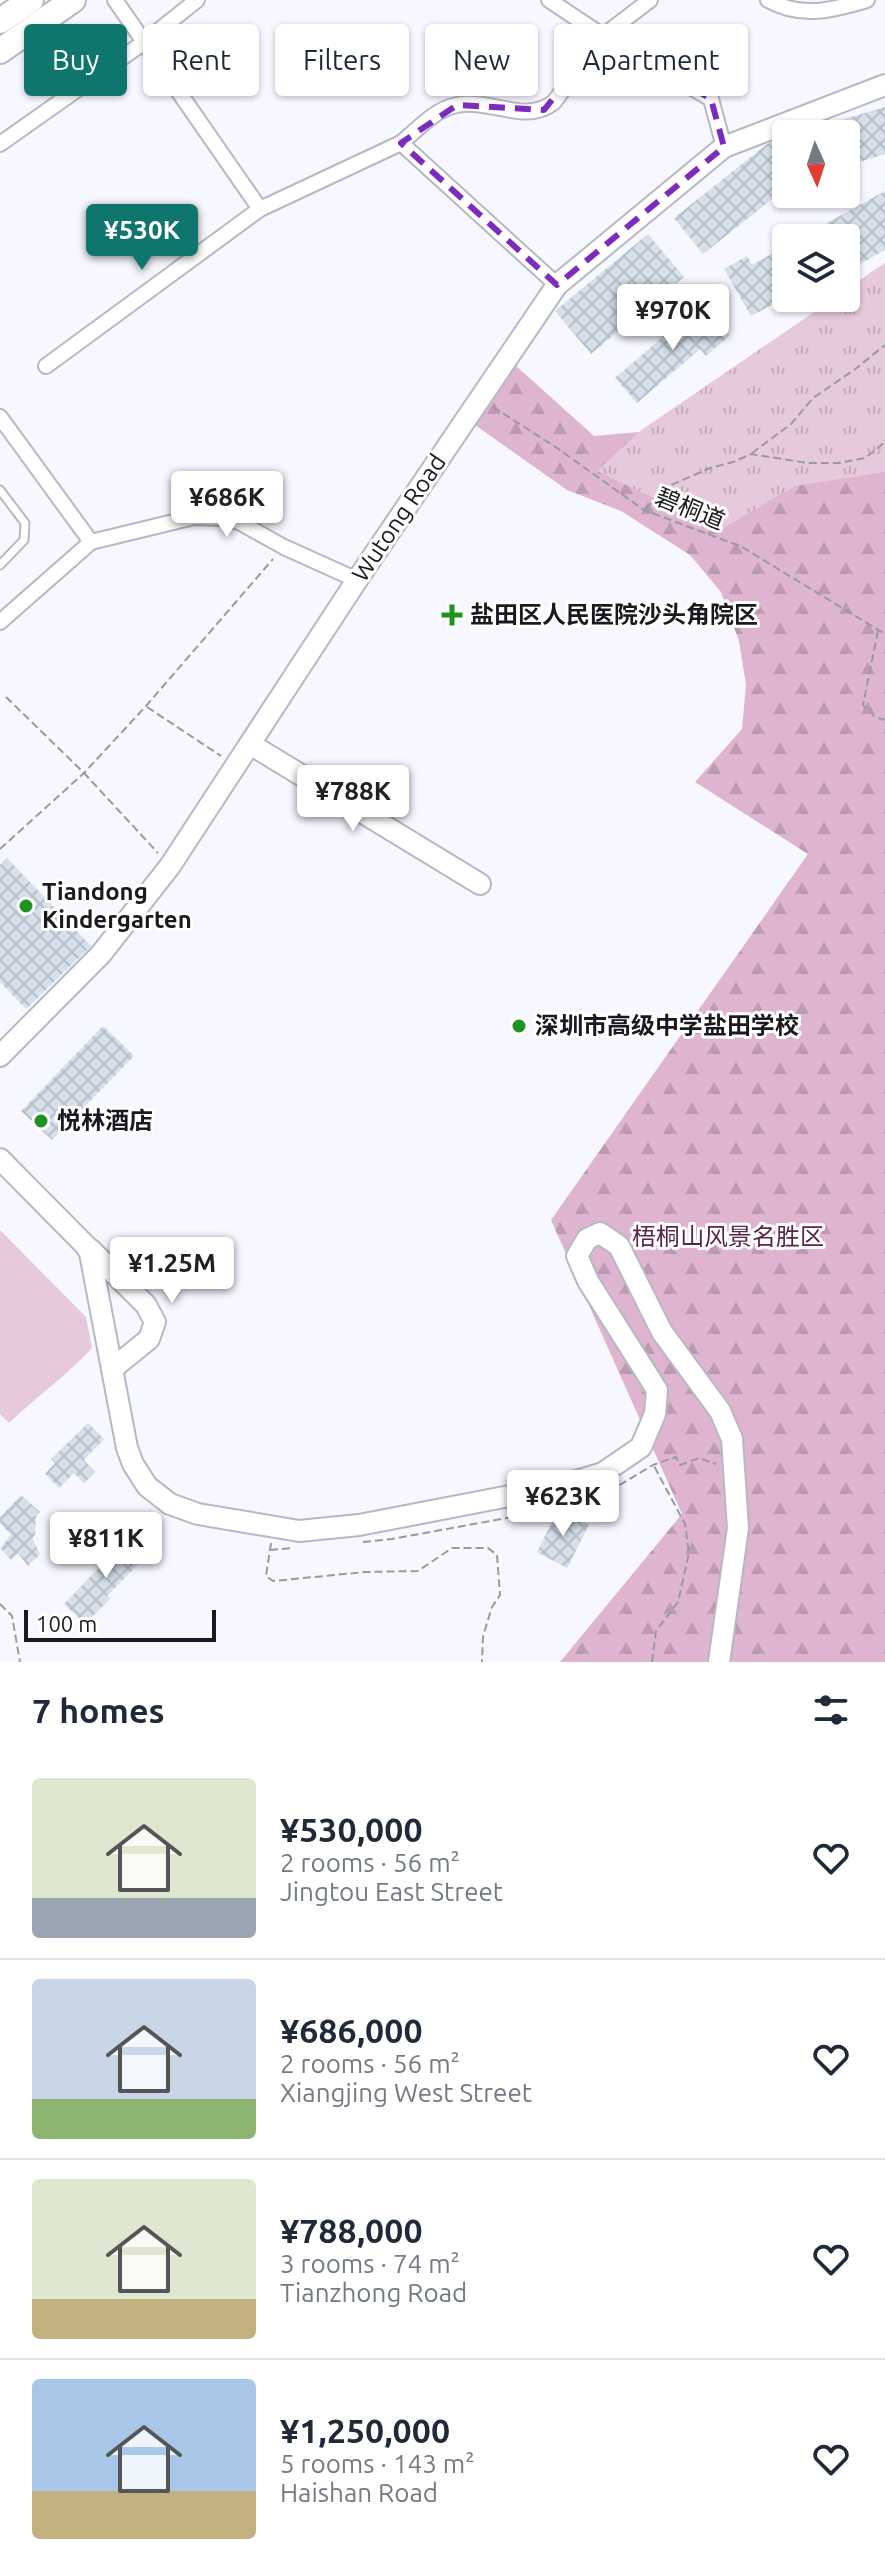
<!DOCTYPE html>
<html lang="en">
<head>
<meta charset="utf-8">
<style>
  :root { --surface:#fff; --page:#f2f2f3; --text:#1f2937; --muted:#747a83; --line:#e0e1e3; --accent:#0f766e }
  body { margin:0; font-family:Ubuntu,"Noto Sans SC",sans-serif; background:var(--page); color:var(--text); height:100vh; display:flex; flex-direction:column; font-size:30px; white-space:nowrap }
  * { box-sizing:border-box; margin:0 }
  p { font-size:26px; color:var(--muted) }
  .icon { flex:none; width:44px; height:44px; fill:none; stroke:currentColor; stroke-width:2; stroke-linecap:round; stroke-linejoin:round }
  .map { position:relative; height:1662px; overflow:hidden }
  .details { display:flex; flex-direction:column; background:var(--surface); flex:1 }
  .details>* { flex:none }
  .guide { position:absolute; left:24px; top:24px; width:838px; height:72px; display:flex; gap:16px }
  .needle { width:52px; rotate:177deg }
  .fabs { position:absolute; left:772px; top:120px; display:grid; gap:16px }
  .fabs a { display:grid; place-items:center; width:88px; height:88px; border-radius:8px; background:var(--surface); box-shadow:0 2px 6px #0004; font-size:40px }
  .scale { position:absolute; left:24px; bottom:20px; width:192px; box-sizing:border-box; padding-left:8px; border:4px solid #19191e; border-top:0; font-size:22px; line-height:28px; white-space:nowrap; color:#19191e; -webkit-text-stroke:6px #fff; paint-order:stroke }
  .price { position:absolute; translate:-50% -68px; padding:0 18px; border-radius:8px; background:#fff; color:#222; font-size:26px; line-height:52px; filter:drop-shadow(0 2px 4px #0008) }
  .price::after { content:''; position:absolute; left:50%; top:48px; width:24px; height:18px; margin-left:-12px; background:inherit; clip-path:polygon(0 0,100% 0,50% 100%) }
  .price.current { background:var(--accent); color:#fff }
  ul { padding:0; list-style:none }
  li { display:flex; align-items:center; gap:24px; height:200px; padding:0 32px }
  li+li { border-top:2px solid var(--line) }
  li span { display:grid; place-items:center; flex:none; width:224px; height:160px; border-radius:8px; color:#555 }
  li>.icon { margin-inline-start:auto }
  span .icon { width:96px; height:96px; fill:#fffc; stroke-width:1 }
  li b { font-size:34px }
  h2 { display:flex; justify-content:space-between; align-items:center; height:96px; padding:0 32px; font-size:34px }
  .pill { padding:0 28px; border-radius:8px; background:var(--surface); box-shadow:0 2px 6px #0004; font-size:28px; line-height:72px }
  .pill.current { background:var(--accent); color:#fff }
  .map>svg:first-child { display:block }
  .grass { fill:#e6c9dc }
  .forest { fill:url(#forest-firs) }
  .park { fill:url(#park-tufts) }
  .building { fill:url(#building-cross-hatch) }
  .lines { fill:none; stroke-linecap:round; stroke-linejoin:round }
  .lane-casing { stroke:#b7b8c5; stroke-width:11 }
  .street-casing { stroke:#b7b8c5; stroke-width:18 }
  .secondary-casing { stroke:#b7b8c5; stroke-width:24 }
  .primary-casing { stroke:#b7b8c5; stroke-width:28 }
  .path { stroke:#999aa1; stroke-width:2; stroke-dasharray:8 4; stroke-linecap:butt }
  .lane { stroke:#fff; stroke-width:7 }
  .street { stroke:#fff; stroke-width:14 }
  .secondary { stroke:#fff; stroke-width:20 }
  .primary { stroke:#fff; stroke-width:24 }
  .marked { fill:none; stroke:#7b2cbf; stroke-width:6; stroke-dasharray:16 10; stroke-linejoin:round }
  .poi-dot { fill:#1e931f; stroke:#fff; stroke-width:3 }
  .labels { text-anchor:middle; stroke-width:6; stroke-linejoin:round; paint-order:stroke }
  .street-label { font-size:24px; fill:#19191e; stroke:#fff }
  .poi-label { font-size:24px; font-weight:bold; fill:#19191e; stroke:#fff; text-anchor:start }
  .park-label { font-size:24px; fill:#58244a; stroke:#fff }
</style>
</head>
<body>
<div class="map">
<svg width="885" height="1662" viewBox="0 0 885 1662">
  <defs>
    <pattern id="forest-firs" width="22" height="20" patternUnits="userSpaceOnUse" patternTransform="scale(2)"><rect width="22" height="20" fill="#deb4d0"/><path d="M5 1l3.5 6h-7zM16 11l3.5 6h-7z" fill="#be9ab2"/></pattern>
    <pattern id="park-tufts" width="24" height="20" patternUnits="userSpaceOnUse" patternTransform="scale(2)"><rect width="24" height="20" fill="#e6c9dc"/><path d="M3 7l-1-3M5 7V3M7 7l1-3M15 17l-1-3M17 17v-4M19 17l1-3" fill="none" stroke="#c5acbc"/></pattern>
    <pattern id="building-cross-hatch" width="8" height="8" patternUnits="userSpaceOnUse" patternTransform="scale(2)"><rect width="8" height="8" fill="#d6dfea"/><path d="M0 0l8 8M0 8l8-8" fill="none" stroke="#b7bfc8"/></pattern>
  </defs>
  <rect width="100%" height="100%" fill="#f6f7ff"/>
  <path class="grass" d="M 0,1230 L 86,1317 L 92,1348 C 66,1376 36,1397 9,1423 L 0,1414 Z"/>
  <path class="forest" d="M 885,263 L 885,1662 L 560,1662 L 682,1514 L 551,1220 L 808,854 L 695,782 L 742,729 L 746,685 L 739,641 L 721,592 L 690,555 L 621,511 L 567,490 L 475,425 L 515,365 L 594,436 L 639,432 L 835,298 L 846,298 L 846,290 Z"/>
  <path class="park" d="M 885,263 L 885,472 L 795,486 L 720,530 L 597,471 L 639,432 L 835,298 L 846,298 L 846,290 Z"/>
  <g class="building">
    <path d="M 885,107 L 885,154 L 846,166 L 846,134 L 804,134 L 804,131 Z"/>
    <path d="M 786,137 L 786,188 L 703,254 L 674,218 L 767,144 Z"/>
    <path d="M 885,191 L 885,250 L 846,272 L 846,238 L 800,238 Z"/>
    <path d="M 648,234 L 684,277 L 591,354 L 555,311 Z"/>
    <path d="M 786,246 L 786,305 L 775,311 L 772,305 L 751,316 L 724,269 L 747,256 L 752,265 Z"/>
    <path d="M 702,303 L 730,335 L 706,356 L 700,349 L 637,403 L 615,378 Z"/>
    <path d="M 7,858 L 91,946 L 26,1009 L 0,982 L 0,865 Z"/>
    <path d="M 103,1026 L 134,1056 L 52,1140 L 21,1111 Z"/>
    <path d="M 88,1423 L 104,1439 L 84,1460 L 95,1472 L 84,1483 L 74,1473 L 59,1488 L 45,1474 L 55,1463 L 51,1459 Z"/>
    <path d="M 21,1495 L 40,1512 L 36,1515 L 35,1535 L 32,1538 L 40,1554 L 28,1566 L 18,1553 L 11,1560 L 0,1548 L 11,1535 L 0,1523 L 0,1517 Z"/>
    <path d="M 559,1509 L 589,1525 L 567,1568 L 537,1552 Z"/>
    <path d="M 130,1535 L 149,1553 L 107,1596 L 110,1599 L 85,1624 L 64,1604 Z"/>
  </g>
  <g class="lines">
    <defs>
      <path id="lane" d="M 0,490 L 25,523 L 24,540 L 0,565"/>
      <g id="street">
        <path d="M 115,0 L 260,209"/>
        <path d="M 549,0 L 603,36 L 711,99 L 724,147"/>
        <path d="M 768,0 C 802,19 833,10 867,0"/>
        <path d="M 401,143 C 418,129 435,109 457,105 C 490,98 526,125 554,102 L 603,36 L 650,0"/>
        <path d="M 0,144 L 143,43 L 197,0"/>
        <path d="M 46,366 L 260,209 L 401,143 L 557,285"/>
        <path d="M 0,417 L 91,542"/>
        <path d="M 0,622 L 91,542 L 194,517 L 223,518 L 239,522 L 284,547 L 357,580"/>
      </g>
      <g id="secondary">
        <path d="M 250,744 L 480,884"/>
        <path d="M 0,1056 L 101,954 L 170,866 L 357,580 L 557,285 L 724,147 L 885,85"/>
        <path d="M 0,1159 L 86,1246 L 90,1253 L 127,1448 L 133,1464 L 147,1486 L 170,1504 L 198,1514 L 299,1531 L 359,1525 L 556,1487 L 603,1473 L 641,1447 L 655,1414 L 657,1390 L 588,1281 L 577,1256 L 587,1239 L 600,1233 L 619,1246 L 662,1332 L 720,1411 L 732,1439 L 738,1528 L 719,1662"/>
        <path d="M 90,1249 L 146,1305 L 155,1322 L 149,1339 L 112,1369"/>
      </g>
      <g id="primary">
        <path d="M 0,21 L 31,0"/>
        <path d="M 0,51 L 73,0"/>
      </g>
    </defs>
    <use href="#lane" class="lane-casing"/>
    <use href="#street" class="street-casing"/>
    <use href="#secondary" class="secondary-casing"/>
    <use href="#primary" class="primary-casing"/>
    <g class="path">
      <path d="M 493,407 L 557,448 L 644,510 L 742,547 L 885,634"/>
      <path d="M 752,453 L 791,424 L 813,398 L 854,370 L 885,345"/>
      <path d="M 645,509 L 669,486 L 710,468 L 733,462 L 751,454 L 807,463 L 838,463 L 865,458 L 885,442"/>
      <path d="M 878,631 L 863,705 L 875,717 L 885,720"/>
      <path d="M 6,697 L 84,773 L 158,853"/>
      <path d="M 147,707 L 221,756"/>
      <path d="M 0,849 L 84,773 L 146,706 L 273,559"/>
      <path d="M 363,1542 L 392,1539 L 512,1517 L 598,1498 L 653,1465 L 676,1457 L 680,1465 L 699,1458 L 716,1464"/>
      <path d="M 271,1543 L 266,1576 L 273,1581 L 365,1572 L 418,1571 L 452,1548 L 488,1548 L 497,1555 L 500,1595 L 492,1607 L 483,1636 L 482,1662"/>
      <path d="M 270,1550 L 293,1548"/>
      <path d="M 0,1604 L 12,1616 L 20,1662"/>
      <path d="M 652,1662 L 656,1631 L 678,1602 L 689,1553 L 685,1524 L 654,1466"/>
    </g>
    <use href="#lane" class="lane"/>
    <use href="#street" class="street"/>
    <use href="#secondary" class="secondary"/>
    <use href="#primary" class="primary"/>
  </g>
  <path class="marked" d="M 603,36 L 711,99 L 724,147 L 557,285 L 401,143 L 457,105 L 544,110 Z"/>
  <g class="poi-dot">
    <path d="M448 603h8v8h8v8h-8v8h-8v-8h-8v-8h8z"/>
    <circle cx="26" cy="906" r="8"/>
    <circle cx="519" cy="1026" r="8"/>
    <circle cx="41" cy="1121" r="8"/>
  </g>
  <g class="labels">
    <g class="street-label">
      <text transform="translate(690 509) rotate(22)" y="8">碧桐道</text>
      <text transform="translate(399 518) rotate(-56)" y="8">Wutong Road</text>
    </g>
    <g class="poi-label">
      <text x="470" y="623">盐田区人民医院沙头角院区</text>
      <text x="42" y="900">Tiandong<tspan x="42" dy="28">Kindergarten</tspan></text>
      <text x="535" y="1034">深圳市高级中学盐田学校</text>
      <text x="57" y="1129">悦林酒店</text>
    </g>
    <g class="park-label">
      <text x="728" y="1245">梧桐山风景名胜区</text>
    </g>
  </g>
</svg>
<div class="fabs">
<a><svg class="needle" viewBox="-14 -14 28 28"><path d="M0-13l5 13h-10z" fill="#e53935"/><path d="M0 13l5-13h-10z" fill="#747a83"/></svg></a>
<a><svg class="icon" aria-label="layers" viewBox="0 0 24 24"><path d="M12 4l9 5-9 5-9-5zM3 14l9 5 9-5"/></svg></a>
</div>
<div class="scale">100 m</div>
<b class="price current" style="left:142px;top:272px">¥530K</b>
<b class="price" style="left:673px;top:352px">¥970K</b>
<b class="price" style="left:227px;top:539px">¥686K</b>
<b class="price" style="left:353px;top:833px">¥788K</b>
<b class="price" style="left:172px;top:1305px">¥1.25M</b>
<b class="price" style="left:563px;top:1538px">¥623K</b>
<b class="price" style="left:106px;top:1580px">¥811K</b>
<div class="guide">
<a class="pill current">Buy</a>
<a class="pill">Rent</a>
<a class="pill">Filters</a>
<a class="pill">New</a>
<a class="pill">Apartment</a>
</div>
</div>
<section class="details">
<h2>7 homes<svg class="icon" aria-label="filters" viewBox="0 0 24 24"><path d="M4 7h16M4 17h16"/><circle cx="9" cy="7" r="2"/><circle cx="15" cy="17" r="2"/></svg></h2>
<ul>
<li><span style="background:linear-gradient(#dfe7d0 75%,#9aa5b1 0)"><svg class="icon" aria-label="home" viewBox="0 0 24 24"><path d="M3 11l9-7 9 7M6 9v11h12V9"/></svg></span><div><b>¥530,000</b><p>2 rooms · 56 m²</p><p>Jingtou East Street</p></div><svg class="icon" aria-label="heart" viewBox="0 0 24 24"><path d="M12 20l-8-8c-3-5 5-10 8-4 3-6 11-1 8 4z"/></svg></li>
<li><span style="background:linear-gradient(#c9d6e8 75%,#8fb573 0)"><svg class="icon" aria-label="home" viewBox="0 0 24 24"><path d="M3 11l9-7 9 7M6 9v11h12V9"/></svg></span><div><b>¥686,000</b><p>2 rooms · 56 m²</p><p>Xiangjing West Street</p></div><svg class="icon" aria-label="heart" viewBox="0 0 24 24"><path d="M12 20l-8-8c-3-5 5-10 8-4 3-6 11-1 8 4z"/></svg></li>
<li><span style="background:linear-gradient(#dfe7d0 75%,#c2b280 0)"><svg class="icon" aria-label="home" viewBox="0 0 24 24"><path d="M3 11l9-7 9 7M6 9v11h12V9"/></svg></span><div><b>¥788,000</b><p>3 rooms · 74 m²</p><p>Tianzhong Road</p></div><svg class="icon" aria-label="heart" viewBox="0 0 24 24"><path d="M12 20l-8-8c-3-5 5-10 8-4 3-6 11-1 8 4z"/></svg></li>
<li><span style="background:linear-gradient(#a9c7e8 70%,#c2b280 0)"><svg class="icon" aria-label="home" viewBox="0 0 24 24"><path d="M3 11l9-7 9 7M6 9v11h12V9"/></svg></span><div><b>¥1,250,000</b><p>5 rooms · 143 m²</p><p>Haishan Road</p></div><svg class="icon" aria-label="heart" viewBox="0 0 24 24"><path d="M12 20l-8-8c-3-5 5-10 8-4 3-6 11-1 8 4z"/></svg></li>
</ul>
</section>
</body>
</html>
